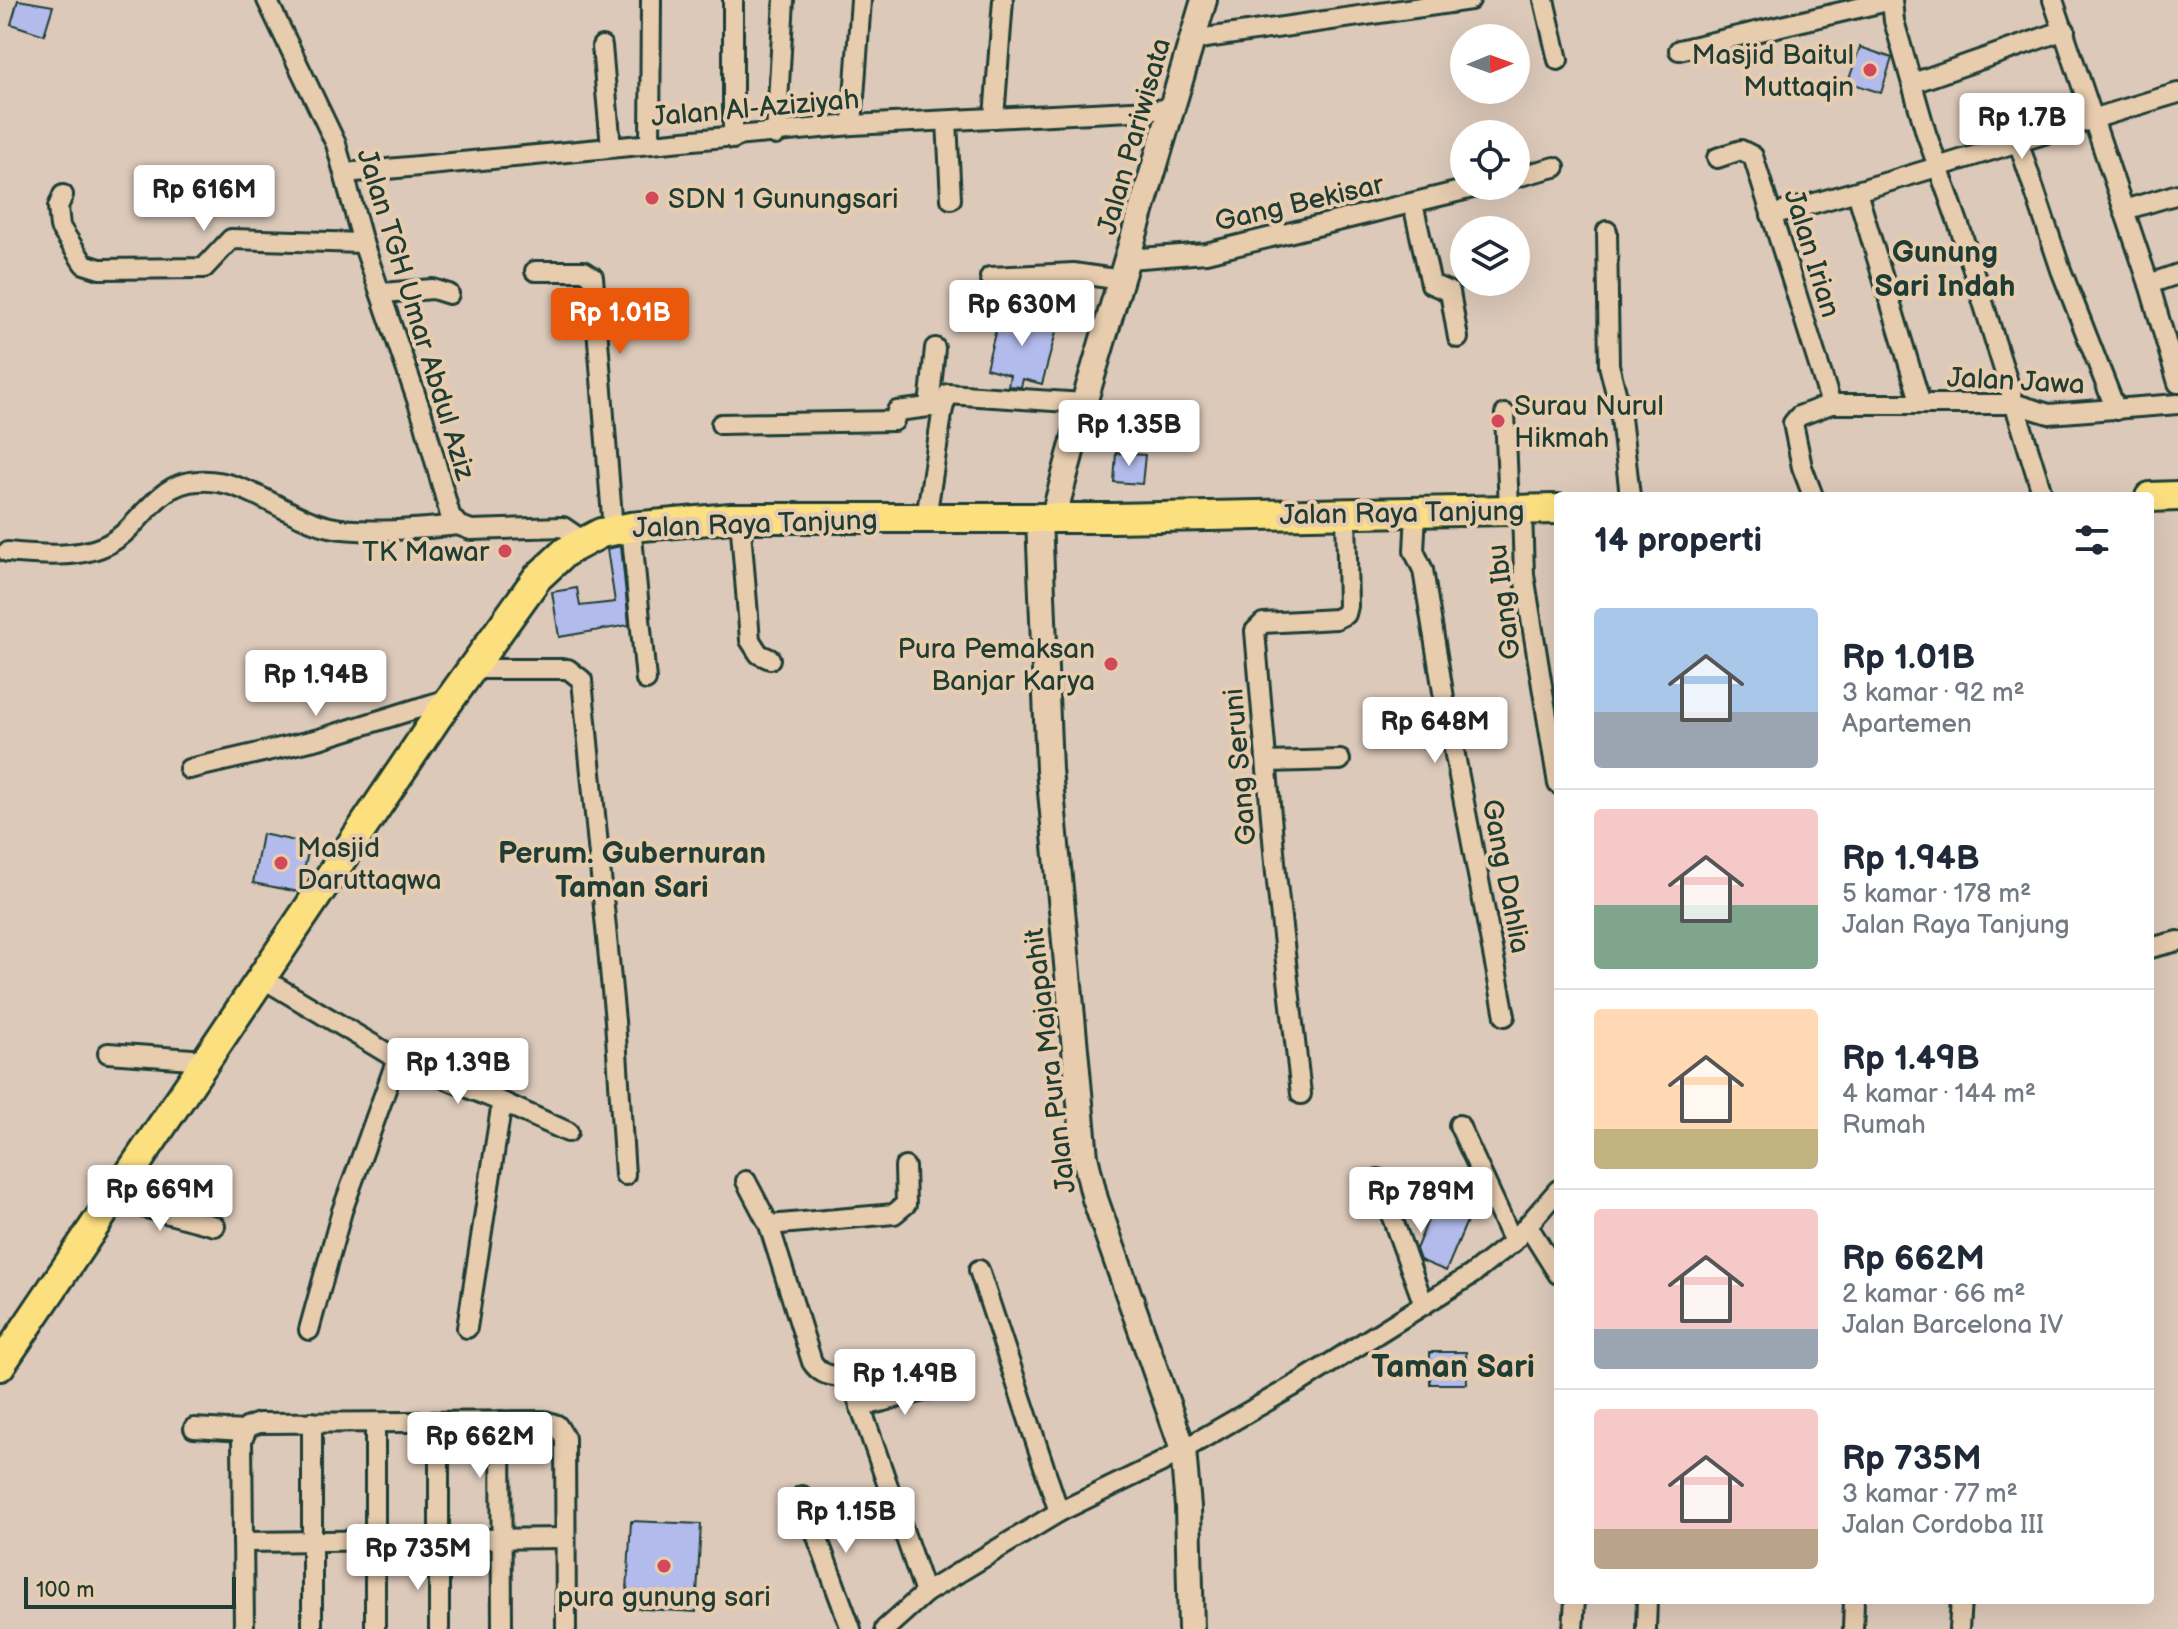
<!DOCTYPE html>
<html lang="id">
<head>
<meta charset="utf-8">
<style>
  :root { --surface:#fff; --page:#f2f2f3; --text:#1f2937; --muted:#747a83; --line:#e0e1e3; --accent:#ea580c }
  body { margin:0; font-family:"Balsamiq Sans",sans-serif; background:var(--page); color:var(--text); height:100vh; display:flex; flex-direction:column; font-size:30px; white-space:nowrap }
  * { box-sizing:border-box; margin:0 }
  p { font-size:26px; color:var(--muted) }
  .icon { flex:none; width:44px; height:44px; fill:none; stroke:currentColor; stroke-width:2; stroke-linecap:round; stroke-linejoin:round }
  .map { position:relative; flex:1; overflow:hidden }
  .details { position:absolute; left:1554px; top:492px; width:600px; height:1112px; display:flex; flex-direction:column; background:var(--surface); border-radius:8px; box-shadow:0 8px 32px #0002 }
  .details>* { flex:none }
  .needle { width:52px; rotate:89deg }
  .fabs { position:absolute; left:1450px; top:24px; display:grid; gap:16px }
  .fabs a { display:grid; place-items:center; width:80px; height:80px; border-radius:50%; background:var(--surface); box-shadow:0 8px 32px #0002; font-size:40px }
  .scale { position:absolute; left:24px; bottom:20px; width:212px; box-sizing:border-box; padding-left:8px; border:4px solid #1f3d34; border-top:0; font-size:22px; line-height:28px; white-space:nowrap; color:#1f3d34; -webkit-text-stroke:6px #e7ccae; paint-order:stroke }
  .price { position:absolute; translate:-50% -68px; padding:0 18px; border-radius:8px; background:#fff; color:#222; font-size:26px; line-height:52px; filter:drop-shadow(0 2px 4px #0008) }
  .price::after { content:''; position:absolute; left:50%; top:48px; width:24px; height:18px; margin-left:-12px; background:inherit; clip-path:polygon(0 0,100% 0,50% 100%) }
  .price.active { background:var(--accent); color:#fff }
  ul { padding:0; list-style:none }
  li { display:flex; align-items:center; gap:24px; height:200px; padding:0 40px }
  li+li { border-top:2px solid var(--line) }
  li span { display:grid; place-items:center; flex:none; width:224px; height:160px; border-radius:8px; color:#555 }
  li>.icon { margin-inline-start:auto }
  span .icon { width:96px; height:96px; fill:#fffc; stroke-width:1 }
  li b { font-size:34px }
  h2 { display:flex; justify-content:space-between; align-items:center; height:96px; padding:0 40px; font-size:34px }
  .map>svg:first-child { display:block }
  .building { fill:#b2bbeb; stroke:#1f3d34; stroke-width:2 }
  .lines { fill:none; stroke-linecap:round; stroke-linejoin:round }
  .street-casing { stroke:#1f3d34; stroke-width:24 }
  .secondary-casing { stroke:#1f3d34; stroke-width:30 }
  .primary-casing { stroke:#1f3d34; stroke-width:34 }
  .street { stroke:#e7ccae; stroke-width:18 }
  .secondary { stroke:#e7ccae; stroke-width:24 }
  .primary { stroke:#fce080; stroke-width:28 }
  .poi-dot { fill:#d1495b; stroke:#e7ccae; stroke-width:3 }
  .labels { text-anchor:middle; stroke-width:8; stroke-linejoin:round; paint-order:stroke }
  .poi-label { font-size:28px; fill:#1f3d34; stroke:#e7ccae; text-anchor:end }
  .street-label { font-size:28px; fill:#1f3d34; stroke:#e7ccae }
  .neighbourhood-label { font-size:30px; font-weight:bold; fill:#1f3d34; stroke:#e7ccae }
  .quarter-label { font-size:32px; font-weight:bold; fill:#1f3d34; stroke:#e7ccae }
</style>
</head>
<body>
<div class="map">
<svg width="2178" height="1629" viewBox="0 0 2178 1629">
  <rect width="100%" height="100%" fill="#dcc9ba"/>
  <filter id="ink" filterUnits="userSpaceOnUse"><feTurbulence type="fractalNoise" baseFrequency=".0125" numOctaves="2"/><feDisplacementMap in="SourceGraphic" scale="16" xChannelSelector="R" yChannelSelector="G"/><feConvolveMatrix kernelMatrix="1 2 1 2 8 2 1 2 1" color-interpolation-filters="sRGB"/></filter>
  <g filter="url(#ink)">
    <g class="building">
      <path d="M 18,0 L 53,6 L 44,35 L 11,24 Z"/>
      <path d="M 1860,47 L 1892,58 L 1881,93 L 1848,82 Z"/>
      <path d="M 1001,310 L 1058,325 L 1042,384 L 1023,379 L 1021,387 L 1008,386 L 1010,375 L 986,368 Z"/>
      <path d="M 1116,453 L 1145,455 L 1142,484 L 1114,482 Z"/>
      <path d="M 621,546 L 629,625 L 559,637 L 552,592 L 577,588 L 580,606 L 615,602 L 607,549 Z"/>
      <path d="M 262,834 L 310,844 L 299,892 L 253,883 Z"/>
      <path d="M 1433,1208 L 1467,1221 L 1446,1271 L 1420,1260 L 1416,1249 Z"/>
      <path d="M 1430,1352 L 1466,1352 L 1467,1384 L 1430,1384 Z"/>
      <path d="M 631,1521 L 701,1524 L 696,1612 L 626,1608 Z"/>
    </g>
    <g class="lines">
      <defs>
        <g id="street">
          <path d="M 267,0 L 336,144 L 363,243 L 423,417 L 450,515 L 458,525 L 471,530 L 563,527 L 582,540"/>
          <path d="M 1544,0 L 1558,60"/>
          <path d="M 2053,0 L 2149,284 L 2178,383"/>
          <path d="M 1192,40 L 1470,0"/>
          <path d="M 602,46 L 611,147"/>
          <path d="M 1679,50 L 1892,0 L 1894,21 L 1926,133 L 1961,231 L 2043,496"/>
          <path d="M 1913,83 L 2065,30"/>
          <path d="M 994,118 L 1003,0"/>
          <path d="M 947,121 L 951,199"/>
          <path d="M 852,125 L 861,0"/>
          <path d="M 776,135 L 784,0"/>
          <path d="M 733,139 L 733,0"/>
          <path d="M 2018,141 L 2061,270 L 2116,410"/>
          <path d="M 650,144 L 651,0"/>
          <path d="M 1717,158 L 1741,150 L 1753,156 L 1831,404"/>
          <path d="M 345,173 L 852,125 L 1171,109"/>
          <path d="M 1516,177 L 1555,167"/>
          <path d="M 1857,192 L 1921,404"/>
          <path d="M 63,195 L 58,207 L 60,227 L 84,264 L 100,269 L 204,268 L 231,239 L 363,243"/>
          <path d="M 1413,204 L 1431,284 L 1450,292 L 1458,338"/>
          <path d="M 2124,210 L 2178,194"/>
          <path d="M 1771,215 C 1908,179 2043,133 2178,93"/>
          <path d="M 1607,231 L 1609,365 L 1620,409 L 1630,496"/>
          <path d="M 1128,259 L 1206,253 L 1481,186"/>
          <path d="M 535,271 L 584,271 L 593,277 L 613,530"/>
          <path d="M 990,277 L 1073,273 L 1122,280"/>
          <path d="M 2149,284 L 2178,274"/>
          <path d="M 382,293 L 433,289 L 449,294"/>
          <path d="M 943,408 L 948,394 L 1084,403"/>
          <path d="M 1505,414 L 1509,509"/>
          <path d="M 721,424 L 894,421 L 897,411 L 929,407"/>
          <path d="M 1813,496 L 1802,467 L 1793,423 L 1799,416 L 1831,404 L 2016,404 L 2049,414 L 2178,404"/>
          <path d="M 1522,509 L 1524,575 L 1558,784"/>
          <path d="M 1416,512 L 1414,551 L 1423,570 L 1444,698 L 1505,1016"/>
          <path d="M 740,518 L 750,640 L 759,654 L 770,659"/>
          <path d="M 926,518 L 943,408 L 929,407 L 935,348"/>
          <path d="M 631,527 L 646,680"/>
          <path d="M 7,552 C 38,555 82,559 110,543 C 143,525 155,483 198,481 C 247,478 284,517 330,527 C 362,534 425,529 458,525"/>
          <path d="M 475,669 L 568,669 L 582,680 L 615,1021 L 625,1175"/>
          <path d="M 1267,762 L 1340,760"/>
          <path d="M 189,769 L 319,739 L 451,698"/>
          <path d="M 2150,948 L 2178,941"/>
          <path d="M 262,978 L 397,1059 L 502,1102 L 467,1328"/>
          <path d="M 108,1053 L 206,1060"/>
          <path d="M 1301,1094 L 1276,874 L 1255,631 L 1263,623 L 1336,619 L 1346,614 L 1348,606 L 1346,514"/>
          <path d="M 502,1102 L 568,1132"/>
          <path d="M 1459,1125 L 1513,1242"/>
          <path d="M 1378,1179 L 1424,1305"/>
          <path d="M 746,1181 L 769,1225 L 812,1362 C 826,1383 840,1370 853,1385 L 925,1593"/>
          <path d="M 115,1200 L 215,1226"/>
          <path d="M 769,1225 L 894,1214 L 906,1204 L 905,1167"/>
          <path d="M 1528,1226 L 1558,1274"/>
          <path d="M 979,1270 L 1059,1512"/>
          <path d="M 309,1330 L 342,1211 L 397,1059"/>
          <path d="M 860,1407 L 940,1387"/>
          <path d="M 501,1421 L 502,1629"/>
          <path d="M 439,1422 L 439,1629"/>
          <path d="M 194,1428 L 244,1431"/>
          <path d="M 802,1496 L 851,1629"/>
          <path d="M 243,1542 L 565,1538"/>
          <path d="M 244,1629 L 242,1440 L 248,1427 L 259,1423 L 545,1421 L 557,1425 L 565,1438 L 566,1629"/>
          <path d="M 312,1629 L 312,1422"/>
          <path d="M 375,1629 L 375,1423"/>
          <path d="M 885,1629 L 925,1593 L 1059,1512 L 1160,1463 L 1302,1381 L 1471,1275 L 1513,1242 L 1558,1190"/>
          <path d="M 1573,1629 L 1575,1600"/>
          <path d="M 1646,1629 L 1647,1600"/>
          <path d="M 1853,1629 L 1854,1600"/>
          <path d="M 1959,1629 L 1961,1600"/>
        </g>
        <g id="secondary">
          <path d="M 1039,519 L 1049,770 L 1085,1157 L 1095,1199 L 1183,1449 L 1188,1507 L 1191,1629"/>
          <path d="M 1053,519 L 1084,403 L 1204,0"/>
        </g>
        <g id="primary">
          <path d="M 2150,497 L 2178,496"/>
          <path d="M 0,1366 L 438,716 L 537,578 L 565,552 L 601,533 L 631,527 L 731,518 L 1112,518 L 1558,509"/>
        </g>
      </defs>
      <use href="#street" class="street-casing"/>
      <use href="#secondary" class="secondary-casing"/>
      <use href="#primary" class="primary-casing"/>
      <use href="#street" class="street"/>
      <use href="#secondary" class="secondary"/>
      <use href="#primary" class="primary"/>
    </g>
  </g>
  <g class="poi-dot">
    <circle cx="1870" cy="70" r="8"/>
    <circle cx="652" cy="198" r="8"/>
    <circle cx="1498" cy="421" r="8"/>
    <circle cx="505" cy="551" r="8"/>
    <circle cx="1111" cy="664" r="8"/>
    <circle cx="281" cy="863" r="8"/>
    <circle cx="664" cy="1566" r="8"/>
  </g>
  <g class="labels">
    <g class="poi-label">
      <text x="1854" y="64">Masjid Baitul<tspan x="1854" dy="32">Muttaqin</tspan></text>
      <text x="668" y="208" text-anchor="start">SDN 1 Gunungsari</text>
      <text x="1514" y="415" text-anchor="start">Surau Nurul<tspan x="1514" dy="32">Hikmah</tspan></text>
      <text x="489" y="561">TK Mawar</text>
      <text x="1095" y="658">Pura Pemaksan<tspan x="1095" dy="32">Banjar Karya</tspan></text>
      <text x="297" y="857" text-anchor="start">Masjid<tspan x="297" dy="32">Daruttaqwa</tspan></text>
      <text x="664" y="1606" text-anchor="middle">pura gunung sari</text>
    </g>
    <g class="street-label">
      <text transform="translate(755 107) rotate(-5)" y="10">Jalan Al-Aziziyah</text>
      <text transform="translate(1133 136) rotate(-74)" y="10">Jalan Pariwisata</text>
      <text transform="translate(1299 202) rotate(-13)" y="10">Gang Bekisar</text>
      <text transform="translate(1813 253) rotate(73)" y="10">Jalan Irian</text>
      <text transform="translate(417 314) rotate(73)" y="10">Jalan TGH Umar Abdul Aziz</text>
      <text transform="translate(2016 380) rotate(3)" y="10">Jalan Jawa</text>
      <text transform="translate(1402 512) rotate(-1)" y="10">Jalan Raya Tanjung</text>
      <text transform="translate(755 523) rotate(-2)" y="10">Jalan Raya Tanjung</text>
      <text transform="translate(1503 602) rotate(-97)" y="10">Gang Ibu</text>
      <text transform="translate(1239 767) rotate(-95)" y="10">Gang Seruni</text>
      <text transform="translate(1507 876) rotate(79)" y="10">Gang Dahlia</text>
      <text transform="translate(1049 1061) rotate(-97)" y="10">Jalan Pura Majapahit</text>
    </g>
    <g class="neighbourhood-label">
      <text x="1945" y="262">Gunung<tspan x="1945" dy="34">Sari Indah</tspan></text>
      <text x="632" y="863">Perum. Gubernuran<tspan x="632" dy="34">Taman Sari</tspan></text>
    </g>
    <g class="quarter-label">
      <text x="1453" y="1377">Taman Sari</text>
    </g>
  </g>
</svg>
<div class="fabs">
<a><svg class="needle" viewBox="-14 -14 28 28"><path d="M0-13l5 13h-10z" fill="#e53935"/><path d="M0 13l5-13h-10z" fill="#747a83"/></svg></a>
<a><svg class="icon" aria-label="locate" viewBox="0 0 24 24"><circle cx="12" cy="12" r="6"/><path d="M12 2v4M12 18v4M2 12h4M18 12h4"/></svg></a>
<a><svg class="icon" aria-label="layers" viewBox="0 0 24 24"><path d="M12 4l9 5-9 5-9-5zM3 14l9 5 9-5"/></svg></a>
</div>
<div class="scale">100 m</div>
<b class="price" style="left:2022px;top:161px">Rp 1.7B</b>
<b class="price" style="left:204px;top:233px">Rp 616M</b>
<b class="price" style="left:1022px;top:348px">Rp 630M</b>
<b class="price active" style="left:620px;top:356px">Rp 1.01B</b>
<b class="price" style="left:1129px;top:468px">Rp 1.35B</b>
<b class="price" style="left:316px;top:718px">Rp 1.94B</b>
<b class="price" style="left:1435px;top:765px">Rp 648M</b>
<b class="price" style="left:458px;top:1106px">Rp 1.39B</b>
<b class="price" style="left:160px;top:1233px">Rp 669M</b>
<b class="price" style="left:1421px;top:1235px">Rp 789M</b>
<b class="price" style="left:905px;top:1417px">Rp 1.49B</b>
<b class="price" style="left:480px;top:1480px">Rp 662M</b>
<b class="price" style="left:846px;top:1555px">Rp 1.15B</b>
<b class="price" style="left:418px;top:1592px">Rp 735M</b>
<section class="details">
<h2>14 properti<svg class="icon" aria-label="filters" viewBox="0 0 24 24"><path d="M4 7h16M4 17h16"/><circle cx="9" cy="7" r="2"/><circle cx="15" cy="17" r="2"/></svg></h2>
<ul>
<li><span style="background:linear-gradient(#a9c7e8 65%,#9aa5b1 0)"><svg class="icon" aria-label="home" viewBox="0 0 24 24"><path d="M3 11l9-7 9 7M6 9v11h12V9"/></svg></span><div><b>Rp 1.01B</b><p>3 kamar · 92 m²</p><p>Apartemen</p></div></li>
<li><span style="background:linear-gradient(#f6c9c9 60%,#7fa58c 0)"><svg class="icon" aria-label="home" viewBox="0 0 24 24"><path d="M3 11l9-7 9 7M6 9v11h12V9"/></svg></span><div><b>Rp 1.94B</b><p>5 kamar · 178 m²</p><p>Jalan Raya Tanjung</p></div></li>
<li><span style="background:linear-gradient(#ffd9b3 75%,#c2b280 0)"><svg class="icon" aria-label="home" viewBox="0 0 24 24"><path d="M3 11l9-7 9 7M6 9v11h12V9"/></svg></span><div><b>Rp 1.49B</b><p>4 kamar · 144 m²</p><p>Rumah</p></div></li>
<li><span style="background:linear-gradient(#f6c9c9 75%,#9aa5b1 0)"><svg class="icon" aria-label="home" viewBox="0 0 24 24"><path d="M3 11l9-7 9 7M6 9v11h12V9"/></svg></span><div><b>Rp 662M</b><p>2 kamar · 66 m²</p><p>Jalan Barcelona IV</p></div></li>
<li><span style="background:linear-gradient(#f6c9c9 75%,#b9a48a 0)"><svg class="icon" aria-label="home" viewBox="0 0 24 24"><path d="M3 11l9-7 9 7M6 9v11h12V9"/></svg></span><div><b>Rp 735M</b><p>3 kamar · 77 m²</p><p>Jalan Cordoba III</p></div></li>
</ul>
</section>
</div>
</body>
</html>
